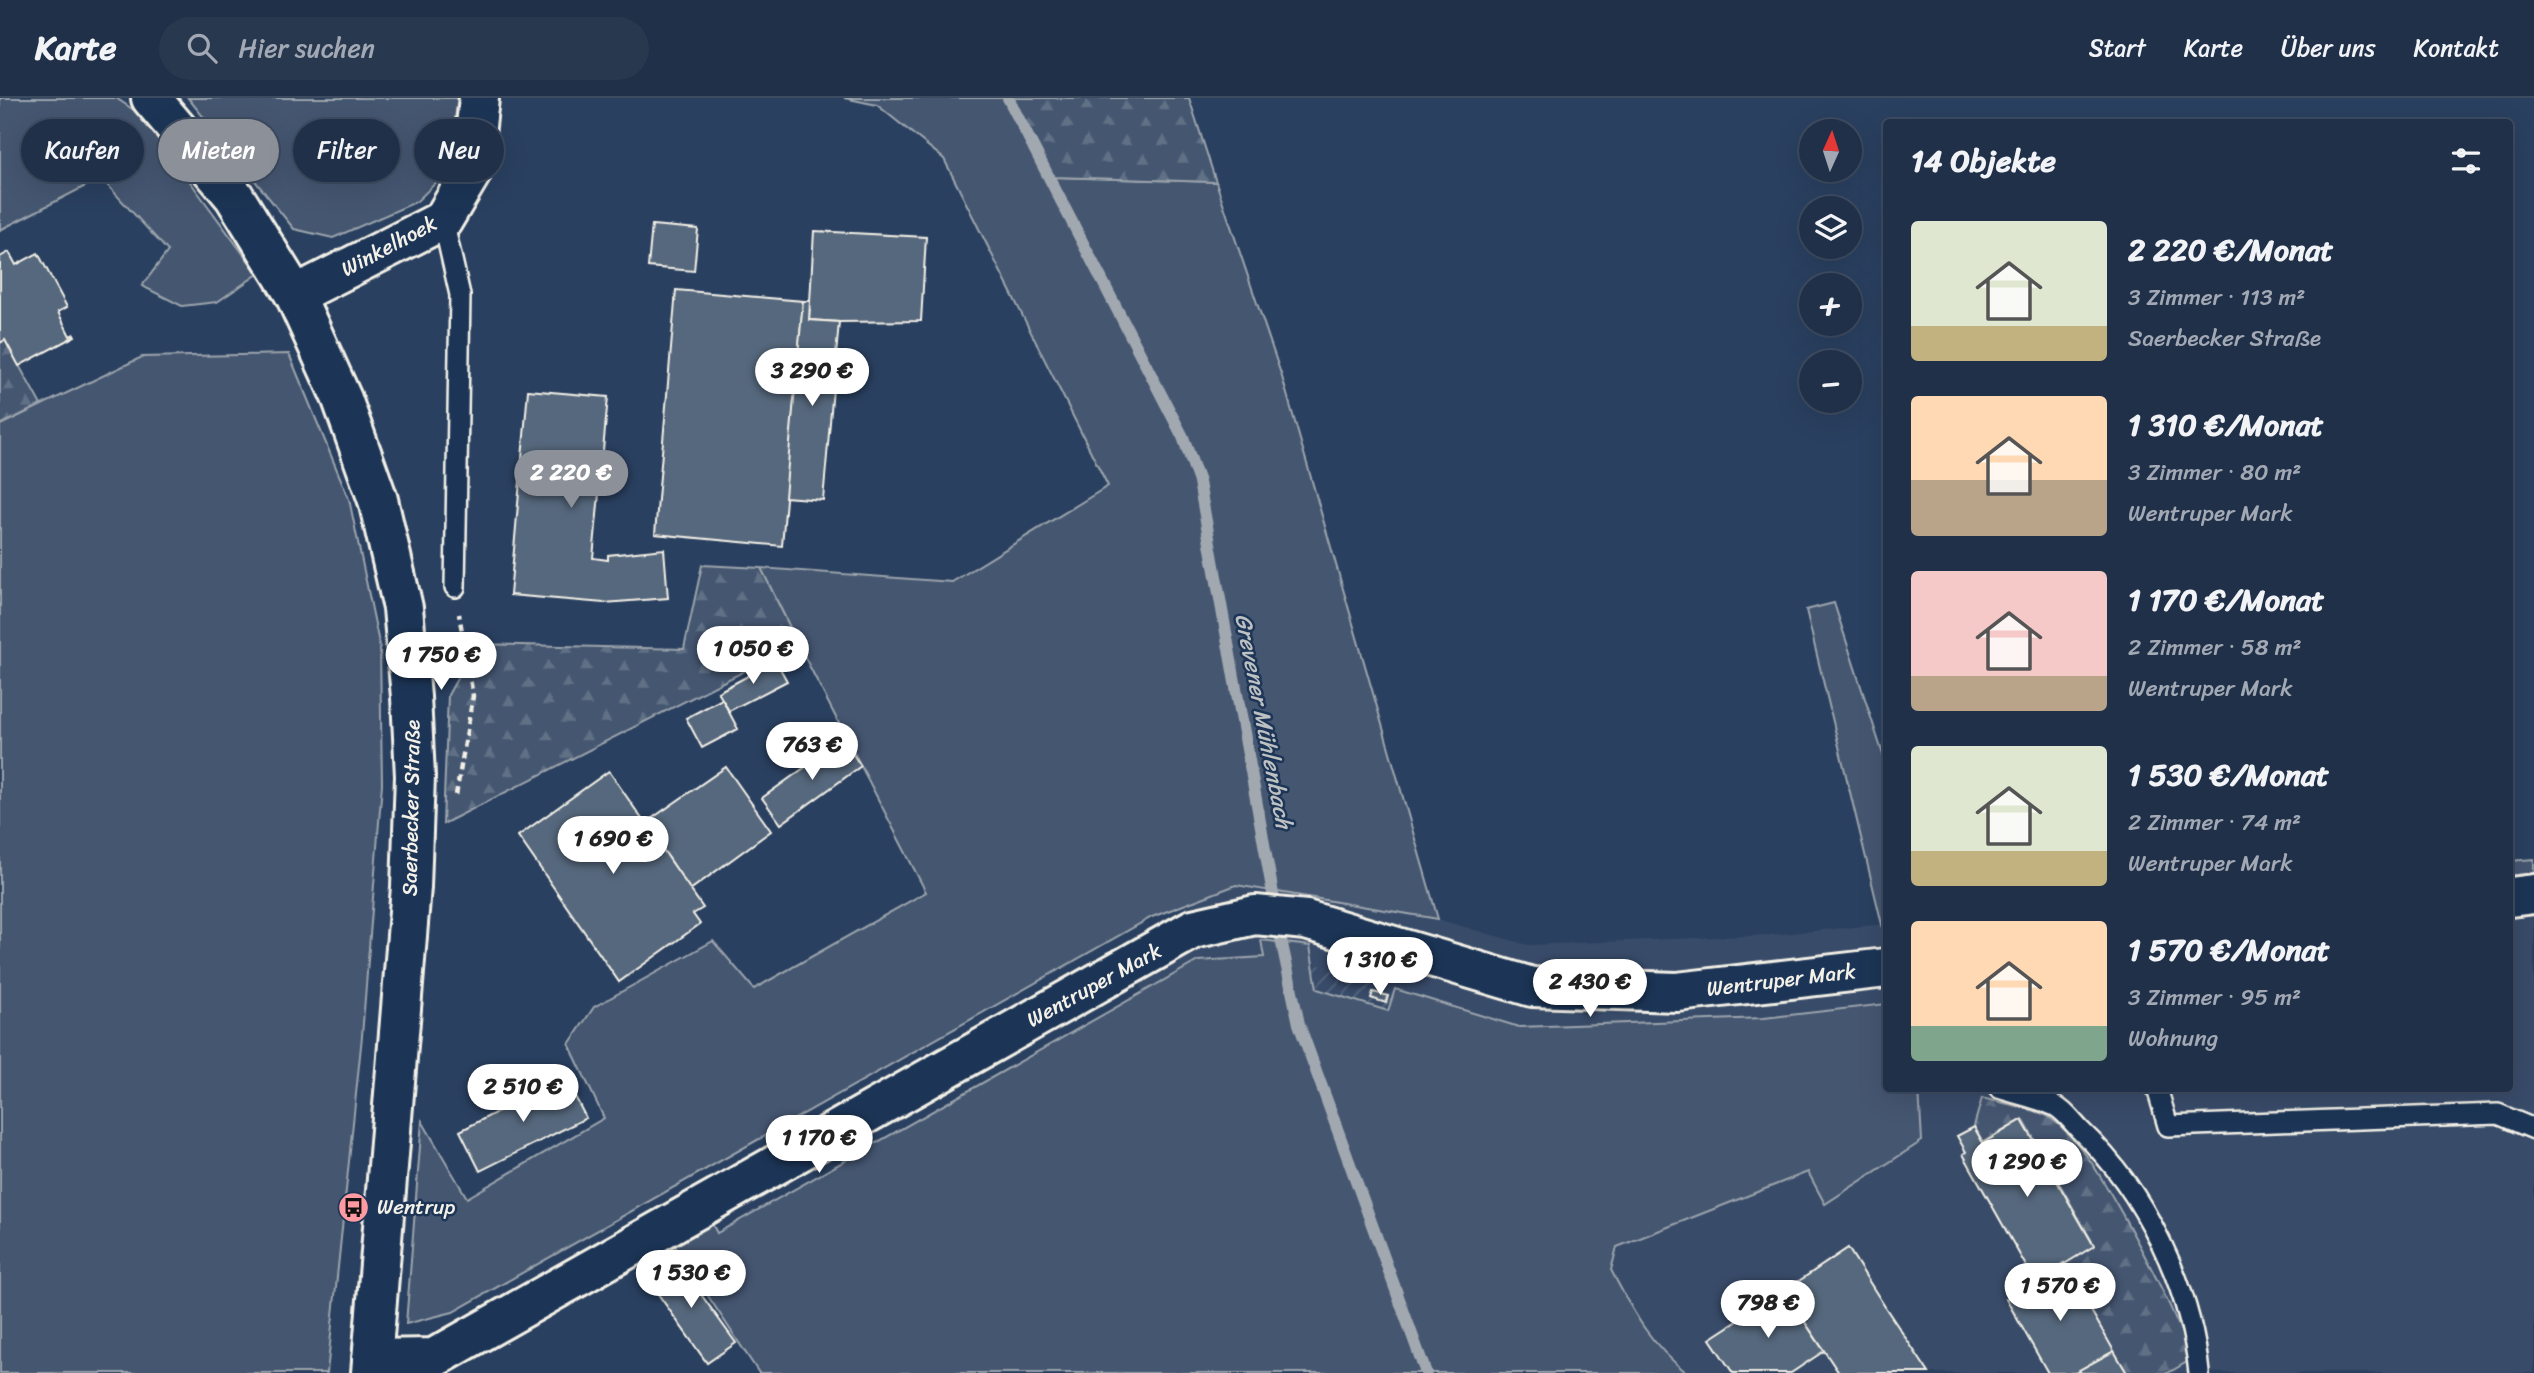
<!DOCTYPE html>
<html lang="de">
<head>
<meta charset="utf-8">
<style>
  :root { --surface:#203048; --page:#28384f; --text:#f1f3f6; --muted:#a2a9b4; --line:#3d4b60; --accent:#8c9099 }
  body { margin:0; font-family:Sriracha,sans-serif; background:var(--page); color:var(--text); height:100vh; display:flex; flex-direction:column; font-size:26px; white-space:nowrap }
  * { box-sizing:border-box; margin:0 }
  p { font-size:23px; color:var(--muted) }
  .icon { flex:none; width:38px; height:38px; fill:none; stroke:currentColor; stroke-width:2; stroke-linecap:round; stroke-linejoin:round }
  .map { position:relative; flex:1; overflow:hidden }
  .side { position:absolute; left:1883px; top:21px; width:630px; height:973px; display:flex; flex-direction:column; background:var(--surface); border-radius:7px; box-shadow:0 7px 28px #0002,0 0 0 2px var(--line) }
  .side>* { flex:none }
  .top-card { position:absolute; left:21px; top:21px; width:665px; height:63px; display:flex; gap:14px }
  .needle { width:46px; rotate:3deg }
  .tools { position:absolute; left:1799px; top:21px; display:grid; gap:14px }
  .tools a { display:grid; place-items:center; width:63px; height:63px; border-radius:50%; background:var(--surface); box-shadow:0 7px 28px #0002,0 0 0 2px var(--line); font-size:35px }
  .price { position:absolute; translate:-50% -60px; padding:0 16px; border-radius:24px; background:#fff; color:#222; font-size:23px; line-height:46px; filter:drop-shadow(0 2px 4px #0008) }
  .price::after { content:''; position:absolute; left:50%; top:42px; width:21px; height:16px; margin-left:-10px; background:inherit; clip-path:polygon(0 0,100% 0,50% 100%) }
  .price.on { background:var(--accent); color:#fff }
  ul { padding:0; list-style:none }
  li { display:flex; align-items:center; gap:21px; height:175px; padding:0 28px }
  li span { display:grid; place-items:center; flex:none; width:196px; height:140px; border-radius:7px; color:#555 }
  li>.icon { margin-inline-start:auto }
  span .icon { width:84px; height:84px; fill:#fffc; stroke-width:1 }
  li b { font-size:30px }
  h2 { display:flex; justify-content:space-between; align-items:center; height:84px; padding:0 28px; font-size:30px }
  .tag { padding:0 24px; border-radius:32px; background:var(--surface); box-shadow:0 7px 28px #0002,0 0 0 2px var(--line); font-size:24px; line-height:63px }
  .tag.on { background:var(--accent); color:#fff }
  header { display:flex; align-items:center; gap:42px; box-sizing:border-box; height:98px; padding:0 35px; background:var(--surface); border-bottom:2px solid var(--line) }
  header strong { font-size:33px }
  nav { display:flex; gap:38px; margin-inline-start:auto; font-size:24px }
  .search { width:490px; height:63px; background:var(--page); display:flex; align-items:center; gap:18px; box-sizing:border-box; padding:0 24px; border-radius:38px; color:var(--muted); font-size:26px }
  .map>svg:first-child { display:block }
  .built { fill:#374c69 }
  .industrial { fill:url(#industrial-furrows) }
  .grass { fill:#445771; stroke:#9ca4ac; stroke-width:2 }
  .forest { fill:url(#forest-firs); stroke:#9ca4ac; stroke-width:2 }
  .lines { fill:none; stroke-linecap:round; stroke-linejoin:round }
  .stream { stroke:#a1a8b0; stroke-width:12 }
  .building { fill:#56677d; stroke:#f4f1e8; stroke-width:2 }
  .service-casing { stroke:#f4f1e8; stroke-width:24 }
  .minor-casing { stroke:#f4f1e8; stroke-width:44 }
  .tertiary-casing { stroke:#f4f1e8; stroke-width:44 }
  .path { stroke:#f4f1e8; stroke-width:4.5; stroke-dasharray:7 5; stroke-linecap:butt }
  .service { stroke:#1d3557; stroke-width:19 }
  .minor { stroke:#1d3557; stroke-width:38 }
  .tertiary { stroke:#1d3557; stroke-width:38 }
  .labels { text-anchor:middle; stroke-width:5; stroke-linejoin:round; paint-order:stroke }
  .street-label { font-size:21px; fill:#f4f1e8; stroke:#1d3557 }
  .poi-label { font-size:21px; fill:#f4f1e8; stroke:#1d3557; text-anchor:start }
  .water-label { font-size:23px; font-style:italic; fill:#bdc1c2; stroke:#1d3557 }
</style>
</head>
<body>
<header>
<strong>Karte</strong>
<div class="search"><svg class="icon" aria-label="search" viewBox="0 0 24 24"><circle cx="10" cy="10" r="6"/><path d="M15 15l6 6"/></svg>Hier suchen</div>
<nav><a>Start</a><a>Karte</a><a>Über uns</a><a>Kontakt</a></nav>
</header>
<div class="map">
<svg width="2534" height="1275" viewBox="0 0 2534 1275">
  <defs>
    <pattern id="industrial-furrows" width="10" height="10" patternUnits="userSpaceOnUse" patternTransform="scale(1.75)"><rect width="10" height="10" fill="#374c69"/><path d="M-1 1l2-2M0 10L10 0M9 11l2-2" fill="none" stroke="#55667e"/></pattern>
    <pattern id="forest-firs" width="22" height="20" patternUnits="userSpaceOnUse" patternTransform="scale(1.75)"><rect width="22" height="20" fill="#445771"/><path d="M5 1l3.5 6h-7zM16 11l3.5 6h-7z" fill="#607085"/></pattern>
  </defs>
  <rect width="100%" height="100%" fill="#2a4060"/>
  <filter id="ink" filterUnits="userSpaceOnUse"><feTurbulence type="fractalNoise" baseFrequency=".0143" numOctaves="2"/><feDisplacementMap in="SourceGraphic" scale="14" xChannelSelector="R" yChannelSelector="G"/><feConvolveMatrix kernelMatrix="1 2 1 2 8 2 1 2 1" color-interpolation-filters="sRGB"/></filter>
  <g filter="url(#ink)">
    <path class="built" d="M 2534,761 L 2534,1275 L 1284,1275 L 1124,844 L 1248,774 L 1300,782 L 1528,847 L 1769,837 L 1886,826 L 1886,990 L 2510,990 L 2510,763 Z"/>
    <path class="industrial" d="M 1313,865 L 1395,891 L 1389,913 L 1316,891 Z"/>
    <g class="grass">
      <path d="M 0,0 L 116,0 L 141,17 L 258,176 L 217,204 L 182,208 L 142,188 L 168,153 L 101,80 L 0,132 Z"/>
      <path d="M 188,0 L 458,0 L 447,74 L 416,104 L 333,140 L 294,131 Z"/>
      <path d="M 844,0 L 1010,0 L 1054,79 L 1216,84 L 1282,279 L 1438,821 L 1236,787 L 1152,819 L 453,1214 L 406,1226 L 422,1023 L 467,1100 L 604,1020 L 569,946 L 594,909 L 713,843 L 754,891 L 926,794 L 798,546 L 761,470 L 952,484 L 1108,388 L 944,61 L 877,7 Z"/>
      <path d="M 289,256 L 349,401 L 380,550 L 382,686 L 362,938 L 327,1275 L 0,1275 L 0,327 L 142,259 Z"/>
      <path d="M 1834,505 L 1886,666 L 1886,843 L 1806,512 Z"/>
      <path d="M 2534,761 L 2534,787 L 2510,789 L 2510,763 Z"/>
      <path d="M 1261,842 L 1310,848 L 1317,891 L 1388,913 L 1395,891 L 1519,929 L 1764,920 L 1886,906 L 1886,990 L 1919,991 L 1922,1043 L 1825,1106 L 1808,1074 L 1617,1149 L 1611,1172 C 1634,1215 1648,1244 1687,1275 L 759,1275 L 671,1142 L 709,1120 L 717,1135 L 1198,863 L 1264,859 Z"/>
    </g>
    <g class="forest">
      <path d="M 1010,0 L 1189,0 L 1216,84 L 1054,79 Z"/>
      <path d="M 5,242 L 41,307 L 0,327 L 0,245 Z"/>
      <path d="M 702,467 L 761,470 L 798,546 L 443,726 L 448,597 L 476,546 L 684,551 Z"/>
      <path d="M 1982,1000 C 1997,1004 2038,1011 2049,1019 C 2083,1043 2105,1086 2125,1121 C 2150,1167 2174,1212 2192,1261 L 2168,1275 L 2126,1275 L 2064,1165 L 2094,1147 L 2023,1021 L 1983,1044 L 1974,1028 Z"/>
    </g>
    <g class="lines">
      <path class="stream" d="M 1008,0 L 1183,339 L 1199,384 L 1282,846 L 1299,926 L 1426,1275"/>
    </g>
    <g class="building">
      <path d="M 652,127 L 698,131 L 694,173 L 648,169 Z"/>
      <path d="M 814,133 L 926,139 L 921,223 L 839,224 L 809,222 Z"/>
      <path d="M 9,154 L 16,167 L 38,155 L 67,209 L 58,214 L 70,238 L 74,236 L 75,238 L 19,268 L 5,242 L 0,245 L 0,159 Z"/>
      <path d="M 676,192 L 803,203 L 782,448 L 655,436 Z"/>
      <path d="M 803,203 L 810,203 L 809,222 L 839,224 L 823,402 L 785,399 Z"/>
      <path d="M 528,292 L 608,299 L 593,460 L 608,462 L 608,457 L 664,451 L 668,500 L 604,505 L 510,497 Z"/>
      <path d="M 776,563 L 787,583 L 729,613 L 718,594 Z"/>
      <path d="M 722,601 L 738,631 L 702,650 L 686,620 Z"/>
      <path d="M 843,642 L 861,668 L 781,726 L 762,700 Z"/>
      <path d="M 726,669 L 771,733 L 690,792 L 644,723 L 648,723 Z"/>
      <path d="M 609,673 L 703,810 L 693,816 L 700,826 L 619,884 L 518,738 Z"/>
      <path d="M 1373,894 L 1388,898 L 1386,905 L 1371,900 Z"/>
      <path d="M 565,979 L 586,1020 L 480,1073 L 460,1033 Z"/>
      <path d="M 2022,1022 L 2094,1148 L 2035,1184 L 1963,1056 L 1966,1054 L 1957,1038 L 1974,1029 L 1983,1045 Z"/>
      <path d="M 1848,1150 L 1887,1212 L 1929,1275 L 1839,1275 L 1784,1193 Z"/>
      <path d="M 674,1159 L 736,1245 L 707,1265 L 646,1179 Z"/>
      <path d="M 2064,1165 L 2114,1253 L 2075,1275 L 2048,1275 L 2006,1201 Z"/>
      <path d="M 1784,1193 L 1824,1253 L 1791,1275 L 1733,1275 L 1710,1241 Z"/>
      <path d="M 2114,1253 L 2127,1275 L 2081,1275 L 2079,1272 Z"/>
    </g>
    <g class="lines">
      <defs>
        <g id="service">
          <path d="M 443,122 L 460,197 L 455,489"/>
          <path d="M 1999,990 C 2016,996 2038,1000 2055,1008 C 2065,1013 2074,1026 2082,1034 C 2144,1092 2191,1190 2199,1275"/>
          <path d="M 2157,990 L 2168,1028 L 2498,1016 L 2534,1031"/>
        </g>
        <g id="minor">
          <path d="M 295,197 L 443,122 L 471,75 L 479,0"/>
          <path d="M 2510,799 L 2534,796"/>
          <path d="M 372,1261 L 434,1260 L 1193,831 L 1255,817 L 1306,822 L 1532,889 L 1677,894 L 1886,870"/>
        </g>
        <path id="tertiary" d="M 151,0 L 234,98 L 295,197 L 342,301 L 378,402 L 403,510 L 411,599 L 415,678 L 411,789 L 371,1275"/>
      </defs>
      <use href="#service" class="service-casing"/>
      <use href="#minor" class="minor-casing"/>
      <use href="#tertiary" class="tertiary-casing"/>
      <path class="path" d="M 456,697 L 473,598 L 459,516"/>
      <use href="#service" class="service"/>
      <use href="#minor" class="minor"/>
      <use href="#tertiary" class="tertiary"/>
    </g>
  </g>
  <defs>
    <symbol id="bus-disc" viewBox="-11 -11 22 22"><circle r="9.5" fill="#ff9aa2" stroke="#1d3557"/><path d="M-5-6H5V4H4V6H2V4H-2V6H-4V4H-5ZM-3.5-4V0h7V-4ZM-3.5 1.2v1.5H-2V1.2ZM2 1.2v1.5H3.5V1.2Z" fill="#111"/></symbol>
  </defs>
  <g fill-rule="evenodd">
    <use href="#bus-disc" x="336" y="1092" width="35" height="35"/>
  </g>
  <g class="labels">
    <g class="street-label">
      <text transform="translate(389 148) rotate(-28)" y="7">Winkelhoek</text>
      <text transform="translate(411 710) rotate(-89)" y="7">Saerbecker Straße</text>
      <text transform="translate(1781 882) rotate(-7)" y="7">Wentruper Mark</text>
      <text transform="translate(1094 887) rotate(-29)" y="7">Wentruper Mark</text>
    </g>
    <g class="poi-label">
      <text x="377" y="1116">Wentrup</text>
    </g>
    <g class="water-label">
      <text transform="translate(1264 623) rotate(79)" y="8">Grevener Mühlenbach</text>
    </g>
  </g>
</svg>
<div class="tools">
<a><svg class="needle" viewBox="-14 -14 28 28"><path d="M0-13l5 13h-10z" fill="#e53935"/><path d="M0 13l5-13h-10z" fill="#a2a9b4"/></svg></a>
<a><svg class="icon" aria-label="layers" viewBox="0 0 24 24"><path d="M12 4l9 5-9 5-9-5zM3 14l9 5 9-5"/></svg></a>
<a>+</a>
<a>−</a>
</div>
<b class="price" style="left:812px;top:310px">3 290 €</b>
<b class="price on" style="left:571px;top:412px">2 220 €</b>
<b class="price" style="left:753px;top:588px">1 050 €</b>
<b class="price" style="left:441px;top:594px">1 750 €</b>
<b class="price" style="left:812px;top:684px">763 €</b>
<b class="price" style="left:613px;top:778px">1 690 €</b>
<b class="price" style="left:1380px;top:899px">1 310 €</b>
<b class="price" style="left:1590px;top:921px">2 430 €</b>
<b class="price" style="left:523px;top:1026px">2 510 €</b>
<b class="price" style="left:819px;top:1077px">1 170 €</b>
<b class="price" style="left:2027px;top:1101px">1 290 €</b>
<b class="price" style="left:691px;top:1212px">1 530 €</b>
<b class="price" style="left:2060px;top:1225px">1 570 €</b>
<b class="price" style="left:1768px;top:1242px">798 €</b>
<div class="top-card">
<a class="tag">Kaufen</a>
<a class="tag on">Mieten</a>
<a class="tag">Filter</a>
<a class="tag">Neu</a>
</div>
<section class="side">
<h2>14 Objekte<svg class="icon" aria-label="filters" viewBox="0 0 24 24"><path d="M4 7h16M4 17h16"/><circle cx="9" cy="7" r="2"/><circle cx="15" cy="17" r="2"/></svg></h2>
<ul>
<li><span style="background:linear-gradient(#dfe7d0 75%,#c2b280 0)"><svg class="icon" aria-label="home" viewBox="0 0 24 24"><path d="M3 11l9-7 9 7M6 9v11h12V9"/></svg></span><div><b>2 220 €/Monat</b><p>3 Zimmer · 113 m²</p><p>Saerbecker Straße</p></div></li>
<li><span style="background:linear-gradient(#ffd9b3 60%,#b9a48a 0)"><svg class="icon" aria-label="home" viewBox="0 0 24 24"><path d="M3 11l9-7 9 7M6 9v11h12V9"/></svg></span><div><b>1 310 €/Monat</b><p>3 Zimmer · 80 m²</p><p>Wentruper Mark</p></div></li>
<li><span style="background:linear-gradient(#f6c9c9 75%,#b9a48a 0)"><svg class="icon" aria-label="home" viewBox="0 0 24 24"><path d="M3 11l9-7 9 7M6 9v11h12V9"/></svg></span><div><b>1 170 €/Monat</b><p>2 Zimmer · 58 m²</p><p>Wentruper Mark</p></div></li>
<li><span style="background:linear-gradient(#dfe7d0 75%,#c2b280 0)"><svg class="icon" aria-label="home" viewBox="0 0 24 24"><path d="M3 11l9-7 9 7M6 9v11h12V9"/></svg></span><div><b>1 530 €/Monat</b><p>2 Zimmer · 74 m²</p><p>Wentruper Mark</p></div></li>
<li><span style="background:linear-gradient(#ffd9b3 75%,#7fa58c 0)"><svg class="icon" aria-label="home" viewBox="0 0 24 24"><path d="M3 11l9-7 9 7M6 9v11h12V9"/></svg></span><div><b>1 570 €/Monat</b><p>3 Zimmer · 95 m²</p><p>Wohnung</p></div></li>
</ul>
</section>
</div>
</body>
</html>
